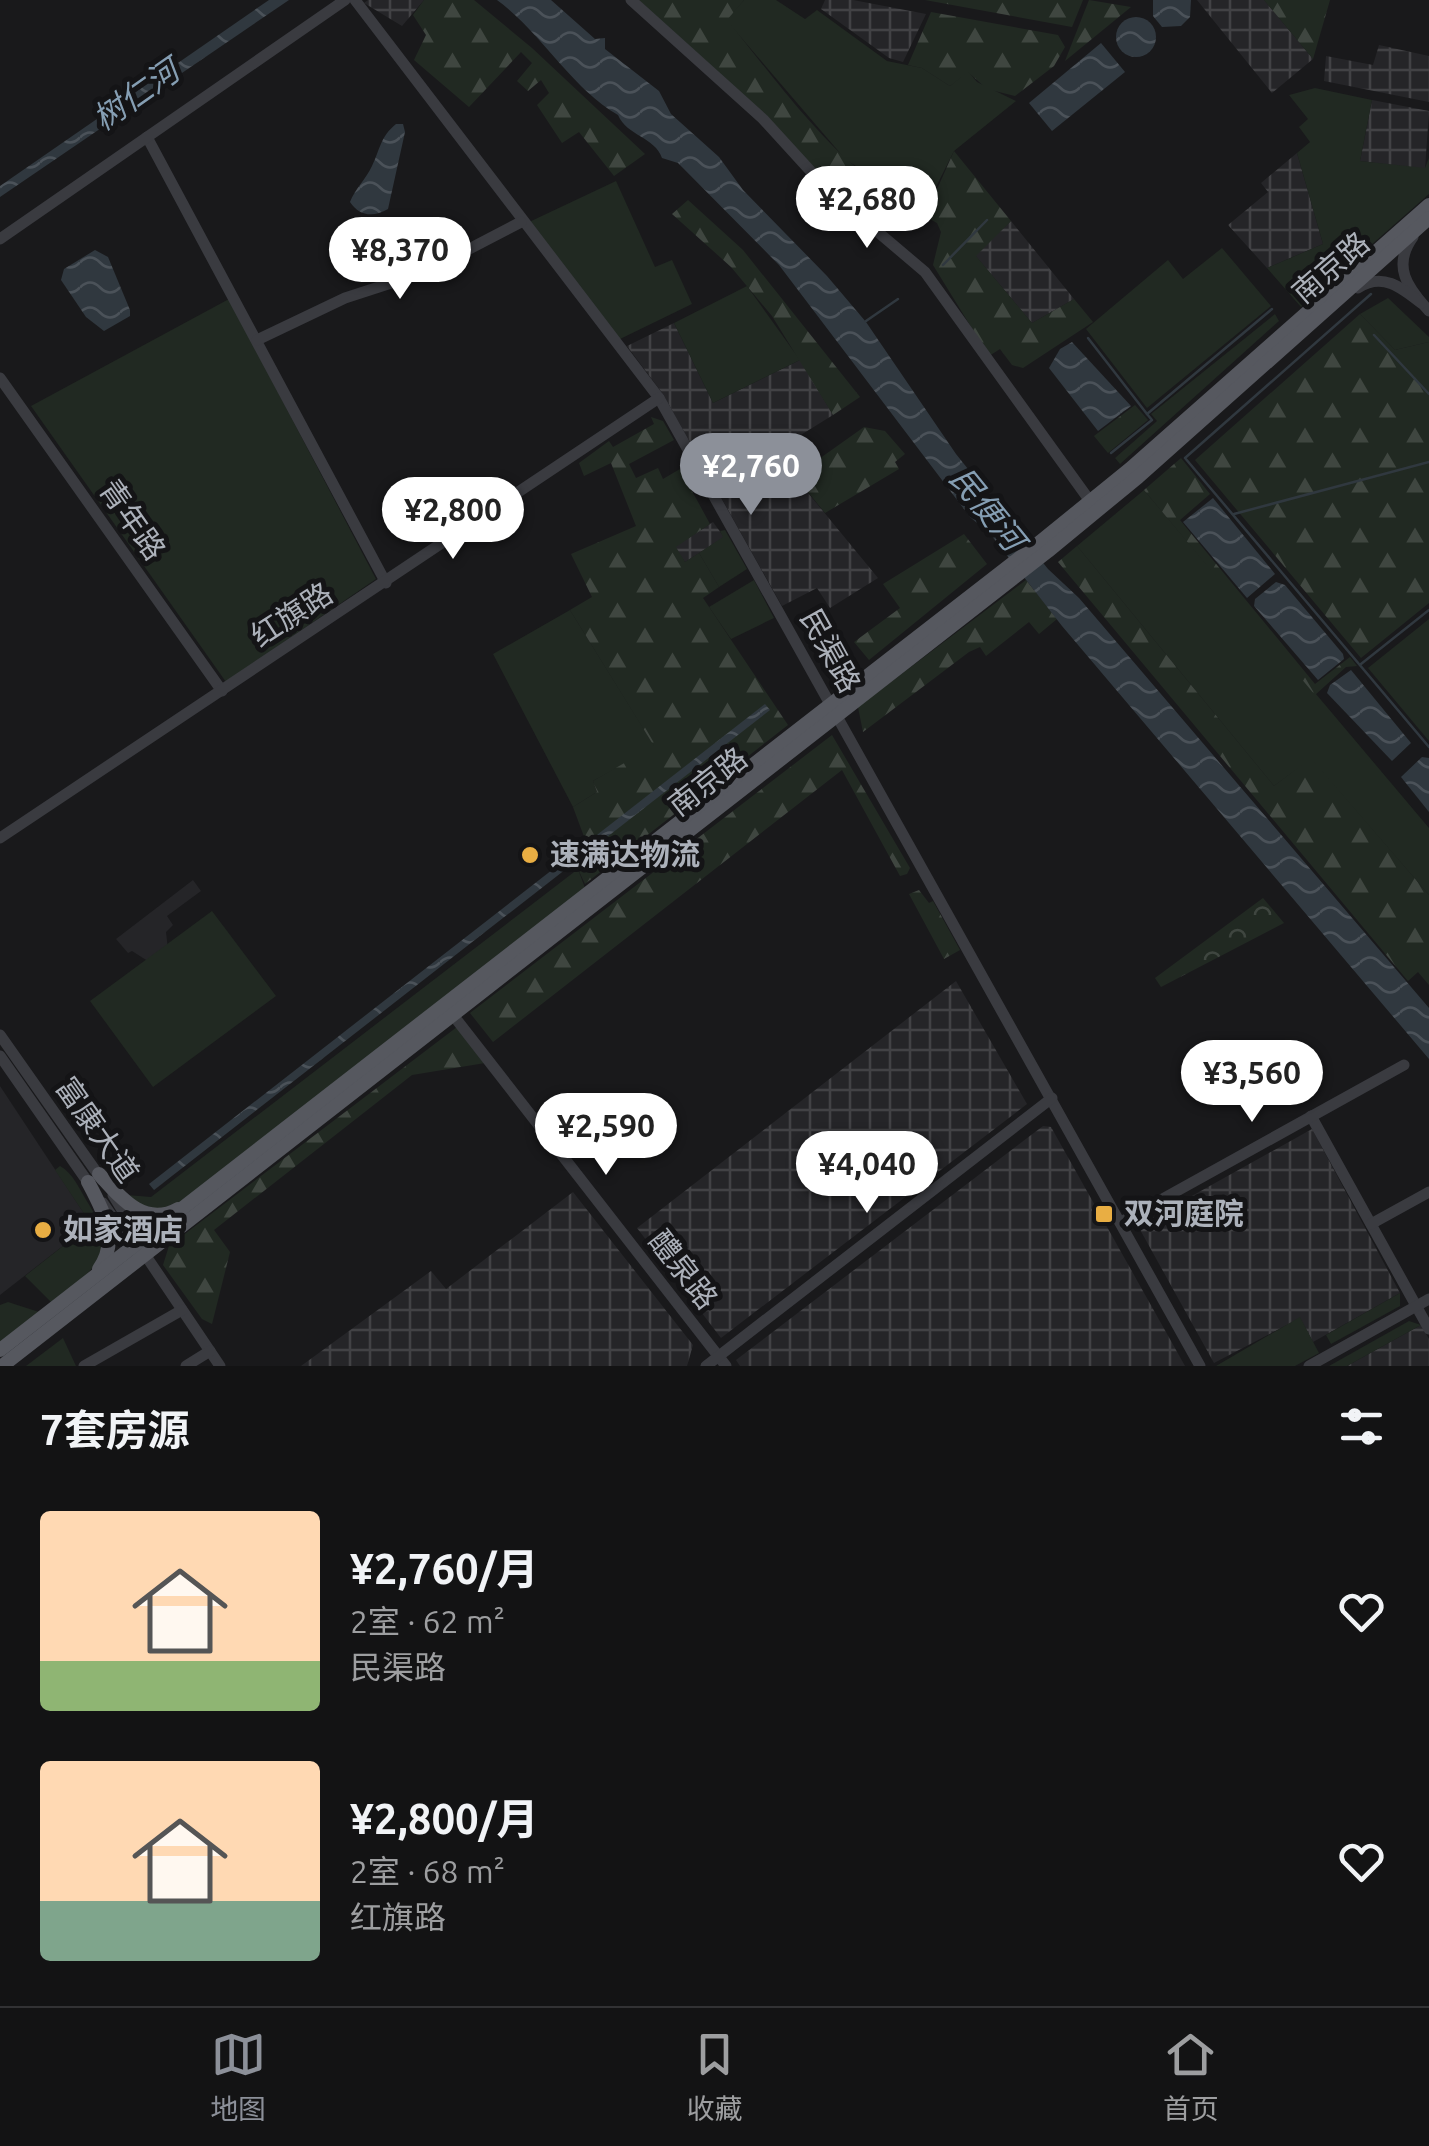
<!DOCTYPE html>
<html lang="zh">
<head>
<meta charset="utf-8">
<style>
  :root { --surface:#131314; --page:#1c1c1d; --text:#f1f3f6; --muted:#9d9ea0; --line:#323234; --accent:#8c9099 }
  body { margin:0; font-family:Ubuntu,"Noto Sans SC",sans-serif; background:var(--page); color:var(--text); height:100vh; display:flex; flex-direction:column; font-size:38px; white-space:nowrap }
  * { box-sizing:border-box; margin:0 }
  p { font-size:32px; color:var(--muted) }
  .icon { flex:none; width:55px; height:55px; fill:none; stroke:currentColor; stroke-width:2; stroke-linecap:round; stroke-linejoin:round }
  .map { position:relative; height:1366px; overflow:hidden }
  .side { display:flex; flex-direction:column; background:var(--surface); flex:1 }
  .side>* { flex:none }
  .price { position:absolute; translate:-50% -85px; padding:0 22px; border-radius:35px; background:#fff; color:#222; font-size:32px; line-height:65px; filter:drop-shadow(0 2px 5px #0008) }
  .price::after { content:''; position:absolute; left:50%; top:60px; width:30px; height:22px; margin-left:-15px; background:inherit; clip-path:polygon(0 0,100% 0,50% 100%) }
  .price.selected { background:var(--accent); color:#fff }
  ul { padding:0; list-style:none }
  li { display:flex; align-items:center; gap:30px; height:250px; padding:0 40px }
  li span { display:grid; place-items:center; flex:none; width:280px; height:200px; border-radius:10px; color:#555 }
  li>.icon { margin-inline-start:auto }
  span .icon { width:120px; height:120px; fill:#fffc; stroke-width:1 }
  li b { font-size:42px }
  h2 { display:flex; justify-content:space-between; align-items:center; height:120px; padding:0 40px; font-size:42px }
  .tabs { display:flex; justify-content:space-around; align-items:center; height:140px; border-top:2px solid var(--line); background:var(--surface); font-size:28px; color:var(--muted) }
  .tabs a { display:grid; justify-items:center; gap:5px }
  .tabs .selected { color:var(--accent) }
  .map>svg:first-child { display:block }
  .built { fill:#252528 }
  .industrial { fill:url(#industrial-grid) }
  .green { fill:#212922 }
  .forest { fill:url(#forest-firs) }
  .park { fill:url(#park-crowns) }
  .water { fill:url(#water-waves) }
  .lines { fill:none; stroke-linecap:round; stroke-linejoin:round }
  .stream { stroke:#30383f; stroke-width:2.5 }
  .minor { stroke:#3a3b40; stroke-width:11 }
  .major { stroke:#56585f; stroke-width:14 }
  .poi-dot { fill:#e9ae43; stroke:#141416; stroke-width:4 }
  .labels { text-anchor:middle; stroke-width:10; stroke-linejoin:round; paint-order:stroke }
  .street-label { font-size:30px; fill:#acb1ba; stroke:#141416 }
  .poi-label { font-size:30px; font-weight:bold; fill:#acb1ba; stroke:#141416; text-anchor:start }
  .water-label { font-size:32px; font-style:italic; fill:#859eb3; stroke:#141416 }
</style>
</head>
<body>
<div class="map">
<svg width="1429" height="1366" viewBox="0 0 1429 1366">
  <defs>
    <pattern id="industrial-grid" width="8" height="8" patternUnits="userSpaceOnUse" patternTransform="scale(2.5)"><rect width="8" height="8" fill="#252528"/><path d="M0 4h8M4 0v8" fill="none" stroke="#424245"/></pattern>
    <pattern id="forest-firs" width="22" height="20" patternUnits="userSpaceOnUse" patternTransform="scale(2.5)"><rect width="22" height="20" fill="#212922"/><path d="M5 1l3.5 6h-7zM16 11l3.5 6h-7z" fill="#3f4640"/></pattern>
    <pattern id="park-crowns" width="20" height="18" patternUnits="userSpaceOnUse" patternTransform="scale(2.5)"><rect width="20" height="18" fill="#212922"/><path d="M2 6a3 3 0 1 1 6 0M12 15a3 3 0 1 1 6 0" fill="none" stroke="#3f4640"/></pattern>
    <pattern id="water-waves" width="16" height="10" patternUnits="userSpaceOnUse" patternTransform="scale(2.5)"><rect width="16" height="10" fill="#30383f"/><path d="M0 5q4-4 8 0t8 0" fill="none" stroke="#4b5259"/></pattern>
  </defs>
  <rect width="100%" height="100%" fill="#19191b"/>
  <g class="built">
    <path d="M 193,880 L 201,891 L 167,916 L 173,925 L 166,932 L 169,958 L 154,965 L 132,951 L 128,953 L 116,939 Z"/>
    <path d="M 0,1086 L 91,1224 L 0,1295 Z"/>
  </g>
  <g class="industrial">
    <path d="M 368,0 L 424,0 L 402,26 L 364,3 Z"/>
    <path d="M 825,0 L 853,0 L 926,14 L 903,62 L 889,58 L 821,9 Z"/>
    <path d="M 1197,0 L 1264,0 L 1313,59 L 1272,93 Z"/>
    <path d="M 1379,45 L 1429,56 L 1429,102 L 1324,81 L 1326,56 L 1373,65 Z"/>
    <path d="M 1372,100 L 1429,111 L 1425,169 L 1360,161 Z"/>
    <path d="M 1297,153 L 1323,244 L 1267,268 L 1228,225 L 1268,192 L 1261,183 Z"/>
    <path d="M 1011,221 L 1074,299 L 1032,323 L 975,255 Z"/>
    <path d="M 674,323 L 713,403 L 800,360 L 833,415 L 783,446 L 798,472 L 795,477 L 878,578 L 830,608 L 817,588 L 782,606 L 663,394 L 627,346 Z"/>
    <path d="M 713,522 L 724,537 L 685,562 L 675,547 Z"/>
    <path d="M 956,981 L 1027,1104 L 721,1338 L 637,1228 Z"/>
    <path d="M 1043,1126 L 1051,1127 L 1185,1366 L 740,1366 L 736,1360 Z"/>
    <path d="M 1312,1129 L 1400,1293 L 1313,1342 L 1300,1318 L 1214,1363 L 1138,1226 Z"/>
    <path d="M 573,1192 L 693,1345 L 687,1366 L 301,1366 L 431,1271 L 446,1289 Z"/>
    <path d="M 1421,1325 L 1429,1339 L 1429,1366 L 1347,1366 Z"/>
  </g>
  <g class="green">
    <path d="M 744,0 L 776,0 L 805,19 L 817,10 L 887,61 L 922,68 L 950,86 L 968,71 L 977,82 L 1016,101 L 954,151 L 933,193 L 913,201 L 846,160 L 726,20 Z"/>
    <path d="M 1315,88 L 1372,100 L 1360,161 L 1425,168 L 1429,158 L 1429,194 L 1301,307 L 1267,268 L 1323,244 L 1297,153 L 1310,142 L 1299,127 L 1308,119 L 1289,95 Z"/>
    <path d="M 616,181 L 655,267 L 672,260 L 692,304 L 618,340 L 527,223 Z"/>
    <path d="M 1222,248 L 1271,306 L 1147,408 L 1086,329 L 1168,260 L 1183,279 Z"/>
    <path d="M 747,286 L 800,360 L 713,403 L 674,323 Z"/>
    <path d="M 1388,298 L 1429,337 L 1429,342 L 1395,350 L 1360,314 Z"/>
    <path d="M 229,299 L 376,579 L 226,682 L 31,406 Z"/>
    <path d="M 1275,314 L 1279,321 L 1120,464 L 1115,458 L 1157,421 L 1151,414 Z"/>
    <path d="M 1144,490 L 1429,828 L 1429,895 L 1311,759 L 1274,786 L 1077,546 Z"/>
    <path d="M 725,530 L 747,569 L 719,587 L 699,553 L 723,537 L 720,531 Z"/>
    <path d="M 754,580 L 774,618 L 731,639 L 709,607 Z"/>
    <path d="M 570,610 L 655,747 L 593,781 L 597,792 L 573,807 L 493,654 Z"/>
    <path d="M 1429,619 L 1429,741 L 1368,668 Z"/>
    <path d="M 578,869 L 585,888 L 176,1206 L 152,1213 L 127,1195 L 151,1197 Z"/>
    <path d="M 212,911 L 276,996 L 153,1087 L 90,1001 Z"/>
    <path d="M 60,1166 C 73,1173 80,1190 88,1203 C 121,1255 92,1272 51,1302 L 25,1276 L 91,1224 L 55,1170 Z"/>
    <path d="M 1400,1293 L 1400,1306 L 1331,1344 L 1326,1335 Z"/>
    <path d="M 8,1302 L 39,1312 L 0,1342 L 0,1305 Z"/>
    <path d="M 1300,1317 L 1319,1353 L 1295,1366 L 1216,1366 Z"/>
    <path d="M 1409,1321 L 1421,1325 L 1347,1366 L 1329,1366 Z"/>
    <path d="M 63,1338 L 76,1366 L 26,1366 Z"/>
  </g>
  <g class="forest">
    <path d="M 424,0 L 474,0 L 532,48 L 645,154 L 614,176 L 579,132 L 562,143 L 537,105 L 549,93 L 541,80 L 528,91 L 517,81 L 532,63 L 521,52 L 469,107 L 414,60 L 426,35 L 413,15 Z"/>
    <path d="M 639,0 L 744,0 L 727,20 C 768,69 854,193 918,201 L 938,187 L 954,151 L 1011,221 L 976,256 L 1032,323 L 1074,299 L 1093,322 L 1023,368 L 1012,365 L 1000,349 L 989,356 L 933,265 L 941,232 L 937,223 L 872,187 L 855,207 Z"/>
    <path d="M 925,0 L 1083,0 L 1072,27 Z"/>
    <path d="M 1089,0 L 1131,7 L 1065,61 Z"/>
    <path d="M 1264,0 L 1330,0 L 1313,59 Z"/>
    <path d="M 931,12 L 1058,35 L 1065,47 L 1054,66 L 1015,96 L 987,89 L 968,72 L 950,86 L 922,68 L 908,65 Z"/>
    <path d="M 688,200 L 743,250 L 860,397 L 833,415 L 772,316 L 731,267 L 672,214 Z"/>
    <path d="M 1360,314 L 1395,350 L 1429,342 L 1429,603 L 1361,658 L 1195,460 Z"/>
    <path d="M 1135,405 L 1148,420 L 1108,453 L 1094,436 Z"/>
    <path d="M 651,417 L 663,421 L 674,440 L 629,464 L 636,478 L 658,468 L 663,479 L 680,469 L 710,524 L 676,547 L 685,562 L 699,553 L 719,587 L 703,598 L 788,725 L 585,884 L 578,869 L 592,858 L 573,807 L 597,792 L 593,781 L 654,746 L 570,610 L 592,597 L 571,554 L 636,526 L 611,463 L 584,476 L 579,463 L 609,441 L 613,447 L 654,424 Z"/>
    <path d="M 864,427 L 885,431 L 905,454 L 895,462 L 899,469 L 825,513 L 795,476 Z"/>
    <path d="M 1181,458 L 1210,494 L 1180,520 L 1315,684 L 1350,657 L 1357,666 L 1346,667 L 1315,695 L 1144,490 Z"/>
    <path d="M 964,534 L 987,564 L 869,660 L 854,642 L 900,608 L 883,584 Z"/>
    <path d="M 1077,546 L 1274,786 L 1311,758 L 1429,895 L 1429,985 L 1418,972 L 1408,981 L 1058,562 Z"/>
    <path d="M 1026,580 L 1057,619 L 1039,634 L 1029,622 L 986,656 L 980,647 L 969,652 L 863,732 L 858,707 Z"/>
    <path d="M 832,735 L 910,868 L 907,874 L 900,876 L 842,770 L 493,1042 L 470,1013 Z"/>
    <path d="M 919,890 L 929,903 L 933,901 L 960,950 L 944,959 L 909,894 Z"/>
    <path d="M 457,1027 L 485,1063 L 412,1075 L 214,1230 L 230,1252 L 212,1324 L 202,1319 L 163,1265 L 169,1246 Z"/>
  </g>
  <path class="park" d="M 1263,898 L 1284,923 L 1161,987 L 1155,978 Z"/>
  <g class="water">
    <path d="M 269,0 L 289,0 L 0,197 L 0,186 Z"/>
    <path d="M 497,0 L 551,0 L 595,39 L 605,38 L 605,49 L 659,91 L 671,114 L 719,157 L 743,190 L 827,276 L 866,322 L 956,454 L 1048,569 L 1079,598 L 1429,1008 L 1429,1059 L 1062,626 L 991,535 L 970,517 L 779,265 L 678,163 L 662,158 C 655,137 627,136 618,115 C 570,87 542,33 497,0 Z"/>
    <path d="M 1153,0 L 1191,0 L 1190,17 L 1181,26 L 1162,27 L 1153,16 Z"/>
    <circle cx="1136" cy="37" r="20"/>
    <path d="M 1101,43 L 1125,72 L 1052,131 L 1029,103 Z"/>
    <path d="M 396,124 L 403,124 L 405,132 L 388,209 C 374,217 360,217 350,202 C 355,189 366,179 372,166 C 380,150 380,137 396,124 Z"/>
    <path d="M 95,250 L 108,257 L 130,310 L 130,316 L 104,331 L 86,317 L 61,280 L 64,269 Z"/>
    <path d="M 1072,342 L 1131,406 L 1098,431 L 1049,368 L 1060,349 Z"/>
    <path d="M 1213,498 L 1275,574 L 1247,598 L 1183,522 Z"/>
    <path d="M 1276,582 L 1285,585 L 1343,654 L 1344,659 L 1318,680 L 1254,606 L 1255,599 Z"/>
    <path d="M 1351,670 L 1411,743 L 1392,761 L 1327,693 L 1330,685 Z"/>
    <path d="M 765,704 L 770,710 L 154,1190 L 149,1184 Z"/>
    <path d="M 1422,757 L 1429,758 L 1429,812 L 1401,777 Z"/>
  </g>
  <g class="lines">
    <g class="stream">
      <path d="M 943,265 L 987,220"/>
      <path d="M 1371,294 L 1185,458 L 1429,747"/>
      <path d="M 866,321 L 898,299"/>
      <path d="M 1374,335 L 1429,394"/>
      <path d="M 1088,338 L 1147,414"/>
      <path d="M 1111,453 L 1152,420 L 1147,414 L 1272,309"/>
      <path d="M 1234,514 L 1429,462"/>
      <path d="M 1361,664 L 1429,610"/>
    </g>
    <g class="minor">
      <path d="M 355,0 L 659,398 L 1200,1366"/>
      <path d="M 631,0 L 763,119 L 826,188 L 925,272 L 1090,501"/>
      <path d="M 147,137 L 386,583"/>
      <path d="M 1413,237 C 1392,266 1407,287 1429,311"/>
      <path d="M 0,239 L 345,0"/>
      <path d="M 1358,288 C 1382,272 1401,287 1421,303"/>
      <path d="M 257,340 L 345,298 L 425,272 L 521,222"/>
      <path d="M 0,378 L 222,691"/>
      <path d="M 0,838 L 659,398"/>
      <path d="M 453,1015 L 726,1366"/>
      <path d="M 0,1035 L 102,1180"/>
      <path d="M 0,1056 L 92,1188"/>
      <path d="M 1311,1116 L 1429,1329"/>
      <path d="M 113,1195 L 145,1247"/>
      <path d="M 103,1203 L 134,1248 L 146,1256 L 220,1366"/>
      <path d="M 1121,1222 L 1404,1065"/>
      <path d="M 1371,1224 L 1429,1192"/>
      <path d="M 84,1366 L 182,1310"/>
      <path d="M 186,1366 L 210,1351"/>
      <path d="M 706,1366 L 1052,1098"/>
      <path d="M 1309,1366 L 1429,1299"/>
    </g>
    <g class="major">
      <path d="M 99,1174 C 120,1197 144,1228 178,1209"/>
      <path d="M 88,1182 C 103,1210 120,1240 99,1269"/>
      <path d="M 0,1350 L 1040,542 L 1130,469 L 1429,205"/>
      <path d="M 2,1366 L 1048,551 L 1138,477 L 1429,218"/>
    </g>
  </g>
  <g class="poi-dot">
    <circle cx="530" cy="855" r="10"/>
    <rect x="1094" y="1204" width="20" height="20" rx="5"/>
    <circle cx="43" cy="1230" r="10"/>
  </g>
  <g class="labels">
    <g class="street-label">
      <text transform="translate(1331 268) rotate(-41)" y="10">南京路</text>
      <text transform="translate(132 520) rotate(55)" y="10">青年路</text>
      <text transform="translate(292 615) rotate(-33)" y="10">红旗路</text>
      <text transform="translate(830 651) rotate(61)" y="10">民渠路</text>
      <text transform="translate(708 782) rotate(-38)" y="10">南京路</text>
      <text transform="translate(97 1130) rotate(55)" y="10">富康大道</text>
      <text transform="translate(683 1270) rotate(52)" y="10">醴泉路</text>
    </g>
    <g class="poi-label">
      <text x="550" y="865">速满达物流</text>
      <text x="1124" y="1224">双河庭院</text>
      <text x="63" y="1240">如家酒店</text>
    </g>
    <g class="water-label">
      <text transform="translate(136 95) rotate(-35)" y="11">树仁河</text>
      <text transform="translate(987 509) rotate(51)" y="11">民便河</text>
    </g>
  </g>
</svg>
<b class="price" style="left:867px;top:251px">¥2,680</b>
<b class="price" style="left:400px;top:302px">¥8,370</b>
<b class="price selected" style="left:751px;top:518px">¥2,760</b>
<b class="price" style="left:453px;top:562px">¥2,800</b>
<b class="price" style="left:1252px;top:1125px">¥3,560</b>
<b class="price" style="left:606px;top:1178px">¥2,590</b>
<b class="price" style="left:867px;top:1216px">¥4,040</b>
</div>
<section class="side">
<h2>7套房源<svg class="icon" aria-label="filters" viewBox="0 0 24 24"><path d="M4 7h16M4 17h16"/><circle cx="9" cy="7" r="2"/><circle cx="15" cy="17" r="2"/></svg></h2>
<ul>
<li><span style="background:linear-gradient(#ffd9b3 75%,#8fb573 0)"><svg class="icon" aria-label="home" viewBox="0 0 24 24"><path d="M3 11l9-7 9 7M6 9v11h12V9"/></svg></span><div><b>¥2,760/月</b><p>2室 · 62 m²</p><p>民渠路</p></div><svg class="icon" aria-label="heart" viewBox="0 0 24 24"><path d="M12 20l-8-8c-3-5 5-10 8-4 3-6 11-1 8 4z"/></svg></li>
<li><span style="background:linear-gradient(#ffd9b3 70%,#7fa58c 0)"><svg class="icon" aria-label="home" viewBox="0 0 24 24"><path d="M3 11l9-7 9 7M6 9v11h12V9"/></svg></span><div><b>¥2,800/月</b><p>2室 · 68 m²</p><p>红旗路</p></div><svg class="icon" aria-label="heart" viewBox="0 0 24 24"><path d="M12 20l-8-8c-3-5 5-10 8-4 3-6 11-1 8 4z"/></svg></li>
</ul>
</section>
<nav class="tabs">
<a class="selected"><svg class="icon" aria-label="map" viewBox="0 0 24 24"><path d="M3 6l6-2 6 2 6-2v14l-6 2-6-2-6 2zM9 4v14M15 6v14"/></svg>地图</a>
<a><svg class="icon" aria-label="saved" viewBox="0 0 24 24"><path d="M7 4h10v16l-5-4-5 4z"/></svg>收藏</a>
<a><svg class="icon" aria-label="home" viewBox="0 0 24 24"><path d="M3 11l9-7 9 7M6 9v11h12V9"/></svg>首页</a>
</nav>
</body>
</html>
